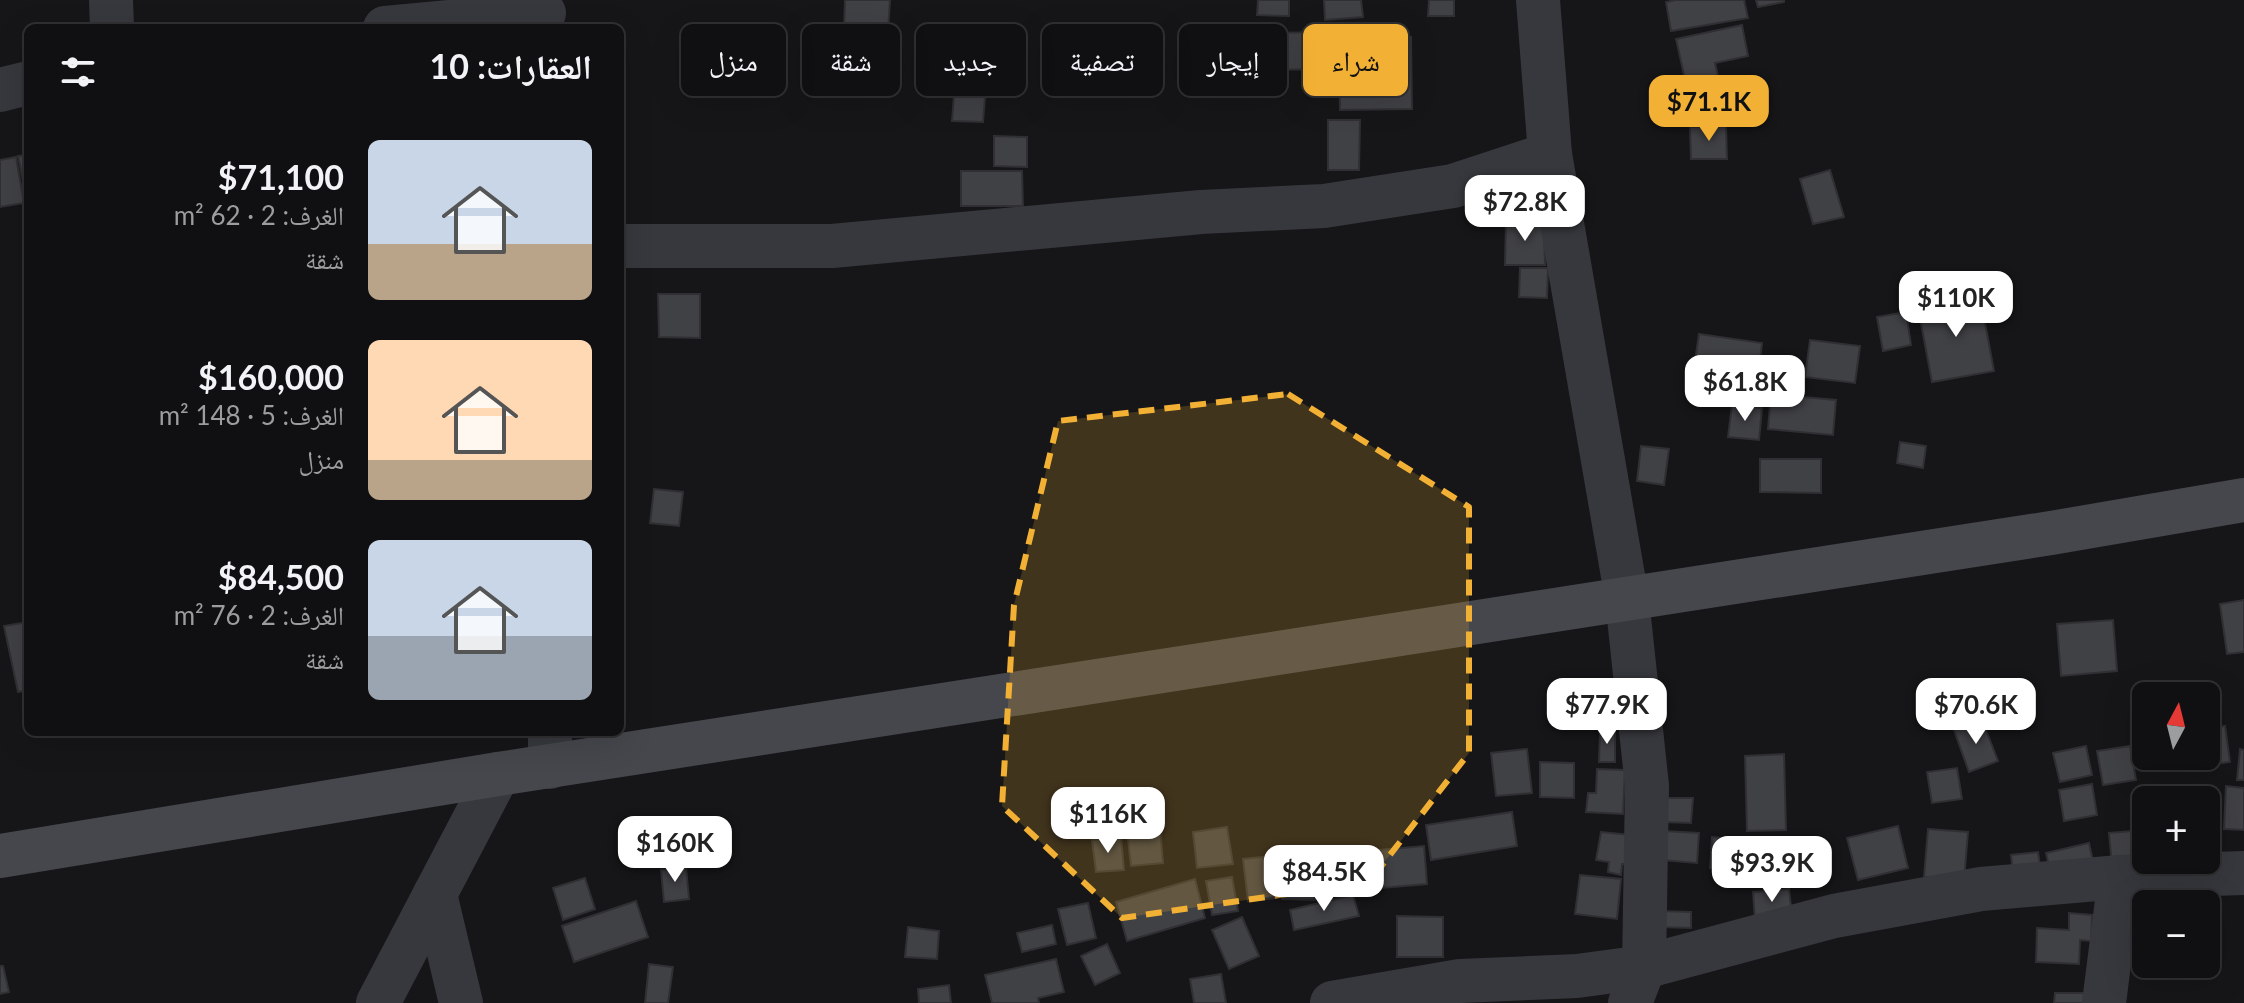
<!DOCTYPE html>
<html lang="ar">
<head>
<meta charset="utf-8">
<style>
  :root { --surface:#101012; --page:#19191b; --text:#f1f3f6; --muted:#9c9d9f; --line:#303032; --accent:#f2b134 }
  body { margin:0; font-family:Lato,"Noto Naskh Arabic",sans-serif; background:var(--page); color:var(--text); direction:rtl; height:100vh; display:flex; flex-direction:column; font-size:30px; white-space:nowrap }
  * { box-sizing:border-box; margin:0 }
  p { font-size:26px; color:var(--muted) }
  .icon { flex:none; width:44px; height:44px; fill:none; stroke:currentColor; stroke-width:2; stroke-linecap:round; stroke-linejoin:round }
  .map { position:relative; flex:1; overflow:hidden; direction:ltr }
  .side { position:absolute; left:24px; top:24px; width:600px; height:712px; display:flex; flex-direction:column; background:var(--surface); border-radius:12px; box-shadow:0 8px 32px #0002,0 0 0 2px var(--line); direction:rtl }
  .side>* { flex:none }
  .top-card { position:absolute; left:648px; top:24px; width:760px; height:72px; direction:rtl; display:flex; gap:16px }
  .needle { width:52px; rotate:7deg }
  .buttons { position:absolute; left:2132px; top:682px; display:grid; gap:16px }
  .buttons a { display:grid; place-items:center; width:88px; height:88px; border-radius:12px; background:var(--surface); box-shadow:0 8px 32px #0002,0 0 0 2px var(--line); font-size:40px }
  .price { position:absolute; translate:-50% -68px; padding:0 18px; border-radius:16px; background:#fff; color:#222; font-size:26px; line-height:52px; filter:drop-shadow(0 2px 4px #0008) }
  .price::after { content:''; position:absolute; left:50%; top:48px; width:24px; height:18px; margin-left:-12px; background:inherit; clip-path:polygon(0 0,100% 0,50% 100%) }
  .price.on { background:var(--accent); color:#111 }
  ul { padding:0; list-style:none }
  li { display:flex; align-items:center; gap:24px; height:200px; padding:0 32px }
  li span { display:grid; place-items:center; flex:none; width:224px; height:160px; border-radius:12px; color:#555 }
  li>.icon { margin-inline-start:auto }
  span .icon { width:96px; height:96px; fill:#fffc; stroke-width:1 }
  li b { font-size:34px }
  h2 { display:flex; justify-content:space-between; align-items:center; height:96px; padding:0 32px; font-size:34px }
  .pill { padding:0 28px; border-radius:12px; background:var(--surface); box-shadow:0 8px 32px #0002,0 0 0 2px var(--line); font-size:28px; line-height:72px }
  .pill.on { background:var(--accent); color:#111 }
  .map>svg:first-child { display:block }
  .building { fill:#404145; stroke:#303034; stroke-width:2 }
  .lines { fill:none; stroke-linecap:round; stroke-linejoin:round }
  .minor { stroke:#37383d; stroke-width:44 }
  .secondary { stroke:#45474d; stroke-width:44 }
  .marked { fill:#f2b134; fill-opacity:0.2; stroke:#f2b134; stroke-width:6; stroke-dasharray:16 10; stroke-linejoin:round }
</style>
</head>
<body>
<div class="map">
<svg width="2244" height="1003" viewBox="0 0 2244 1003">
  <rect width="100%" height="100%" fill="#161618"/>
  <g class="building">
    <path d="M 845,0 L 890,0 L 888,31 L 844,28 Z"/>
    <path d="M 1258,0 L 1289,0 L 1289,16 L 1257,15 Z"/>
    <path d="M 1324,0 L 1361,0 L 1363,17 L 1325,20 Z"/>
    <path d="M 1429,0 L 1454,0 L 1454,16 L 1428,16 Z"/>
    <path d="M 1676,0 L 1744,0 L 1748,18 L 1671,31 L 1666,2 Z"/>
    <path d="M 1756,0 L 1784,0 L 1784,2 L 1758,7 Z"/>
    <path d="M 1742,25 L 1748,56 L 1715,63 L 1722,95 L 1690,101 L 1676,39 Z"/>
    <path d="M 1056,28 L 1084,28 L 1084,60 L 1055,60 Z"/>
    <path d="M 1268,30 L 1269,69 L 1238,68 L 1238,31 Z"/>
    <path d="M 1327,32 L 1327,69 L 1271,70 L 1270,33 Z"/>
    <path d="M 1411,37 L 1412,109 L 1340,110 L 1339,38 Z"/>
    <path d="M 958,45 L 989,48 L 983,122 L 952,121 Z"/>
    <path d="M 1328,120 L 1360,120 L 1359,170 L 1328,170 Z"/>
    <path d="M 1726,126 L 1727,159 L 1691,159 L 1690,127 Z"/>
    <path d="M 994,136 L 1027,137 L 1027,167 L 994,166 Z"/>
    <path d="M 28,155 L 28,201 L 27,201 L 18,156 Z"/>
    <path d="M 16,157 L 24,203 L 0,207 L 0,160 Z"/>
    <path d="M 1830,170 L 1844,217 L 1813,224 L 1800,179 Z"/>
    <path d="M 961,171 L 1022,171 L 1023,206 L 961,206 Z"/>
    <path d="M 1506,221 L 1544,222 L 1545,265 L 1505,265 Z"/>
    <path d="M 1520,268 L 1548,268 L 1547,298 L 1519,297 Z"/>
    <path d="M 658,294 L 700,294 L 700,338 L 659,337 Z"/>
    <path d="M 1980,296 L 1994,371 L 1932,382 L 1918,307 Z"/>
    <path d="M 1906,312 L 1911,345 L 1883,351 L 1877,317 Z"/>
    <path d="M 1699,334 L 1762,343 L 1758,377 L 1694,368 Z"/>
    <path d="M 1810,340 L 1860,346 L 1855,383 L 1805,377 Z"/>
    <path d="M 1715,376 L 1767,381 L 1765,403 L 1712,399 Z"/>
    <path d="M 1771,394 L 1836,400 L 1833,435 L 1768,429 Z"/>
    <path d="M 1732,405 L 1762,408 L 1759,440 L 1728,437 Z"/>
    <path d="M 1900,442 L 1926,446 L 1923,468 L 1897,463 Z"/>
    <path d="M 1641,446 L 1669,449 L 1664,485 L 1637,481 Z"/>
    <path d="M 1760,459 L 1821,459 L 1821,493 L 1760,492 Z"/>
    <path d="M 654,489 L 683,492 L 679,526 L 650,523 Z"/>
    <path d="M 2244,600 L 2244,652 L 2227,654 L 2220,604 Z"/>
    <path d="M 2113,620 L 2117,671 L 2061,676 L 2057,624 Z"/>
    <path d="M 28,622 L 28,690 L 18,692 L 4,626 Z"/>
    <path d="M 1982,720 L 1998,761 L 1969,772 L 1954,730 Z"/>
    <path d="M 2225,726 L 2230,762 L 2170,770 L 2167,756 L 2206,756 L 2206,729 Z"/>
    <path d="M 1600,730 L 1615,730 L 1615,762 L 1599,762 Z"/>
    <path d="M 2086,746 L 2092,775 L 2060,782 L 2053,753 Z"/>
    <path d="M 2130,746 L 2136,780 L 2103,785 L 2097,751 Z"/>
    <path d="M 1527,749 L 1532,793 L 1496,796 L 1491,753 Z"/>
    <path d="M 2240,749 L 2244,750 L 2244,780 L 2237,780 Z"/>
    <path d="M 1784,754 L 1786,830 L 1747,831 L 1745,756 Z"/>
    <path d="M 1540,762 L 1574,763 L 1574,798 L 1540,797 Z"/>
    <path d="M 1957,768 L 1962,799 L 1932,803 L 1927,772 Z"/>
    <path d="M 1597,769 L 1625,770 L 1623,814 L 1586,812 L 1588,793 L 1596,793 Z"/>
    <path d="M 2092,784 L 2097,815 L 2064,821 L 2059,790 Z"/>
    <path d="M 2226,786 L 2244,788 L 2244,830 L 2224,829 Z"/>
    <path d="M 1664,798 L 1693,798 L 1691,823 L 1663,822 Z"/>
    <path d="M 1512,812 L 1517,846 L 1431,860 L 1426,825 Z"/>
    <path d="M 1898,826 L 1908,868 L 1858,880 L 1847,838 Z"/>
    <path d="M 1227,827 L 1233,864 L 1197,868 L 1193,832 Z"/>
    <path d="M 1160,828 L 1163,863 L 1131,866 L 1127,830 Z"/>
    <path d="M 1928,829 L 1968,832 L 1964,880 L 1924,877 Z"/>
    <path d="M 1664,831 L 1699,833 L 1697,863 L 1662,860 Z"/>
    <path d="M 2132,831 L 2136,863 L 2112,865 L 2109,833 Z"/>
    <path d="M 1601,832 L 1630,835 L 1626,864 L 1622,864 L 1621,875 L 1608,872 L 1609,862 L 1596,860 Z"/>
    <path d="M 1121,837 L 1124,870 L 1096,872 L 1092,840 Z"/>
    <path d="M 1712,837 L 1783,844 L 1780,875 L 1710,868 Z"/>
    <path d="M 2089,843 L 2095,870 L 2052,879 L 2046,853 Z"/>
    <path d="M 1424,846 L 1427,884 L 1358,890 L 1355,852 Z"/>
    <path d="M 1285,850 L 1318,852 L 1315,900 L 1282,899 Z"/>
    <path d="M 2038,852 L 2042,879 L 2014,883 L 2011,855 Z"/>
    <path d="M 1273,856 L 1276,898 L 1248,901 L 1243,859 Z"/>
    <path d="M 686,867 L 689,899 L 664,902 L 661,870 Z"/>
    <path d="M 1580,875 L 1621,879 L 1617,919 L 1575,914 Z"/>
    <path d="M 1232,877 L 1238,911 L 1212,915 L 1206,881 Z"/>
    <path d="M 585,878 L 595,909 L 563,920 L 553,888 Z"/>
    <path d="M 1195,879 L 1205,918 L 1127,941 L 1116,902 Z"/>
    <path d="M 1789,889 L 1792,916 L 1755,920 L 1753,892 Z"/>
    <path d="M 1353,895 L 1359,916 L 1294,930 L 1290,910 Z"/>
    <path d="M 636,901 L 648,937 L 574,962 L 562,926 Z"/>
    <path d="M 1088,903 L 1096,938 L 1067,945 L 1058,909 Z"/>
    <path d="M 1660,911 L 1691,912 L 1691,928 L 1660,927 Z"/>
    <path d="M 2069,913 L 2092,915 L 2091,941 L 2080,940 L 2079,964 L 2036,962 L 2037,928 L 2069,930 Z"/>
    <path d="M 1397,916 L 1443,917 L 1443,957 L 1397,957 Z"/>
    <path d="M 1242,917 L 1259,956 L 1229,969 L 1212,930 Z"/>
    <path d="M 1052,925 L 1056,944 L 1022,952 L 1017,933 Z"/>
    <path d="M 908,927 L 939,931 L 937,959 L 905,957 Z"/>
    <path d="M 1107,944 L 1120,973 L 1095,985 L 1081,956 Z"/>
    <path d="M 1056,959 L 1064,992 L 1038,998 L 1039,1003 L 992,1003 L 985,975 Z"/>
    <path d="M 649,964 L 673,967 L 668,1003 L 645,1003 Z"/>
    <path d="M 0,966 L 3,966 L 9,992 L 0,994 Z"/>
    <path d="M 1221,974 L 1226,1003 L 1194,1003 L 1190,979 Z"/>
    <path d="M 949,985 L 951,1003 L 919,1003 L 918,989 Z"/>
    <path d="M 2055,993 L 2086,993 L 2085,1003 L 2054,1003 Z"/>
  </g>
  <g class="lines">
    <g class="minor">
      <path d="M 111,0 L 112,28"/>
      <path d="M 1538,0 L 1550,154 L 1627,599 L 1647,786 L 1644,967 L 1630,1003"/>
      <path d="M 385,28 L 544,13"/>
      <path d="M 0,90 L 28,83"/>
      <path d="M 620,246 L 832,246 L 1201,212 L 1324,206 L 1453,186 L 1550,154"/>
      <path d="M 550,732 L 550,767"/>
      <path d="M 435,894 L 461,1003"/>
      <path d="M 378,1003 L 498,774"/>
      <path d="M 1332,1003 L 1460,981 L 1577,976 L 1644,967 L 1834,916 L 1981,889 L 2120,877 L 2244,873"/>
      <path d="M 2104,1003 L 2120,877"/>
    </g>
    <path class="secondary" d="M 0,856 L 498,774 L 2051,533 L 2244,500"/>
  </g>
  <path class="marked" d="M 1288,394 L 1469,507 L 1469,753 L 1369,882 L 1122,918 L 1002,806 L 1014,605 L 1058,421 Z"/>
</svg>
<div class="buttons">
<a><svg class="needle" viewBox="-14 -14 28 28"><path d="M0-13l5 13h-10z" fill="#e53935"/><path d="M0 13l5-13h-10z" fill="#9c9d9f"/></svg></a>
<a>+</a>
<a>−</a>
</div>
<b class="price on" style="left:1709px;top:143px">$71.1K</b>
<b class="price" style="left:1525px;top:243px">$72.8K</b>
<b class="price" style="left:1956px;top:339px">$110K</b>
<b class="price" style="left:1745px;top:423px">$61.8K</b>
<b class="price" style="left:1607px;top:746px">$77.9K</b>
<b class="price" style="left:1976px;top:746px">$70.6K</b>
<b class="price" style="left:1108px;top:855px">$116K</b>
<b class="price" style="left:675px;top:884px">$160K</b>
<b class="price" style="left:1772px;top:904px">$93.9K</b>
<b class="price" style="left:1324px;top:913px">$84.5K</b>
<div class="top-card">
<a class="pill on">شراء</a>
<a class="pill">إيجار</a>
<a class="pill">تصفية</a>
<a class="pill">جديد</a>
<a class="pill">شقة</a>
<a class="pill">منزل</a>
</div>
<section class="side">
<h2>العقارات: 10<svg class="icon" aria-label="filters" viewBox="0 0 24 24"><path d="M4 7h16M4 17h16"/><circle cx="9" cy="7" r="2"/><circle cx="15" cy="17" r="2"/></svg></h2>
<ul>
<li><span style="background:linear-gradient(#c9d6e8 65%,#b9a48a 0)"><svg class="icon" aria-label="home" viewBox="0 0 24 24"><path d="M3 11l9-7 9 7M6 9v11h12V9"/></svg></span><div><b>$71,100</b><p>الغرف: 2 · 62 m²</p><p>شقة</p></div></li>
<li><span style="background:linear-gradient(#ffd9b3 75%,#b9a48a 0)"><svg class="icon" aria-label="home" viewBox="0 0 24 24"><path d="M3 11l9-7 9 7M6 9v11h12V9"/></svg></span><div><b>$160,000</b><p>الغرف: 5 · 148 m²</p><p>منزل</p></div></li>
<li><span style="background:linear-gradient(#c9d6e8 60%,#9aa5b1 0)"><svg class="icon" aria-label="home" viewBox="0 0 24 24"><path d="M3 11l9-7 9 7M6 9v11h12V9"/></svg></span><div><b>$84,500</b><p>الغرف: 2 · 76 m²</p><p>شقة</p></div></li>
</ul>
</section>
</div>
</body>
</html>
